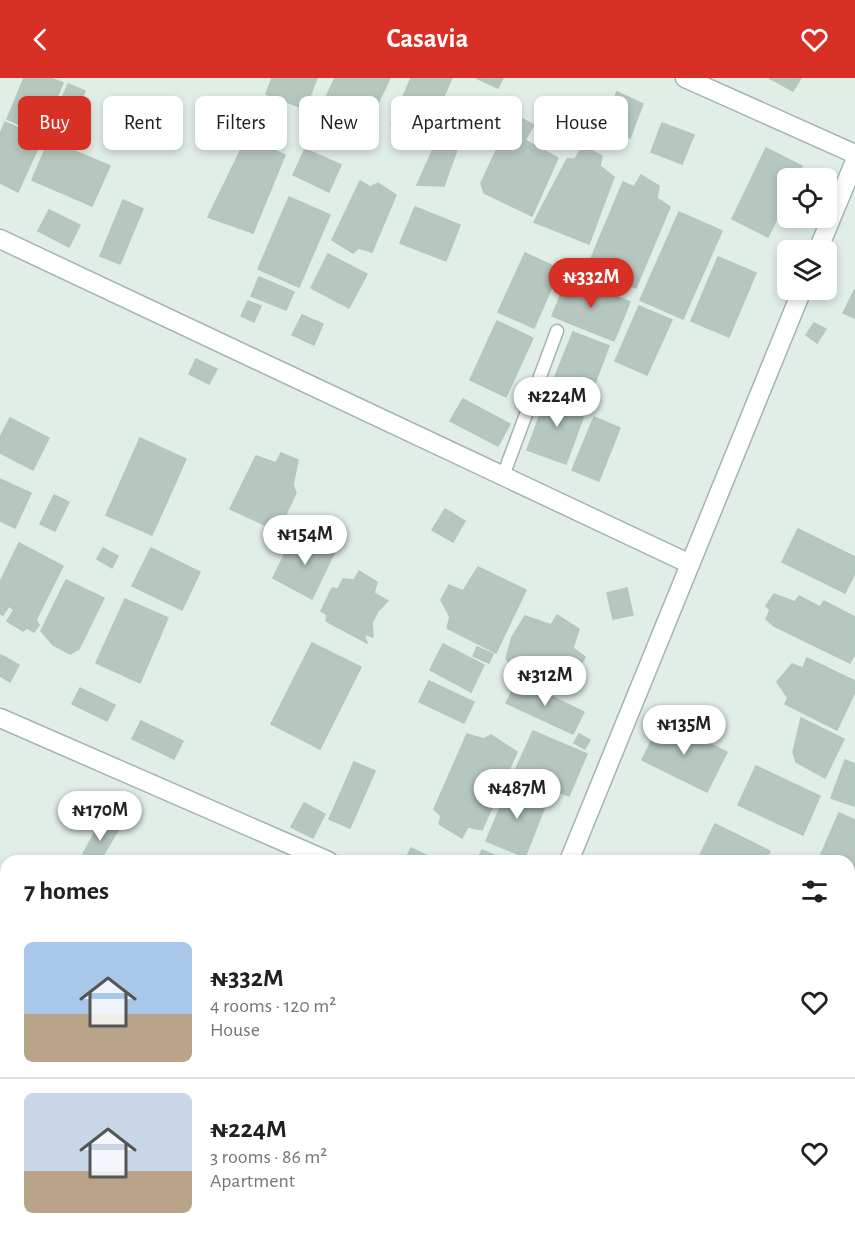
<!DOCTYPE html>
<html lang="en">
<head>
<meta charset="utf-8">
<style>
  :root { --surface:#fff; --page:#f2f2f2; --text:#202124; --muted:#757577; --line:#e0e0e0; --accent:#d93025 }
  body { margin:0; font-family:"Alegreya Sans",sans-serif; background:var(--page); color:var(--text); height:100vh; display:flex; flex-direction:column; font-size:22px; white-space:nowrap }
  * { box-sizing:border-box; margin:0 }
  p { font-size:20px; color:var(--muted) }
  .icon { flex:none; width:33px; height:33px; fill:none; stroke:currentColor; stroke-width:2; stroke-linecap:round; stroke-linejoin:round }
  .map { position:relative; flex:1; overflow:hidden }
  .panel { position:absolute; left:0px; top:777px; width:855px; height:386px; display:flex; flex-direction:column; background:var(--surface); border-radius:18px 18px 0 0; box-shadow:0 3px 9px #0003 }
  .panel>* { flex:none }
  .top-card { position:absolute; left:18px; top:18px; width:819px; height:54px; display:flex; gap:12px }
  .tools { position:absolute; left:777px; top:90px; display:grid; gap:12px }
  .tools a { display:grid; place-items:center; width:60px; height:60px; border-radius:9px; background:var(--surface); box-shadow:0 3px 9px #0003; font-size:30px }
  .price { position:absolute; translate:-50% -51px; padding:0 14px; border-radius:21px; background:#fff; color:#222; font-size:20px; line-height:39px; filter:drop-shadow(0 2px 3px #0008) }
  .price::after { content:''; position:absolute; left:50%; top:36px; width:18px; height:14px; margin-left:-9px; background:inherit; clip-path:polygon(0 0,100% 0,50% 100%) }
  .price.selected { background:var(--accent); color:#fff }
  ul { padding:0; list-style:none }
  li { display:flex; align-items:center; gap:18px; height:150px; padding:0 24px }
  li+li { border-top:2px solid var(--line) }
  li span { display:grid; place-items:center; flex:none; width:168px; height:120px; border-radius:9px; color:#555 }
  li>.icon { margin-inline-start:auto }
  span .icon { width:72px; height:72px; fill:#fffc; stroke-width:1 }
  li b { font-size:26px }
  h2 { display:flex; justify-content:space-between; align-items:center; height:72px; padding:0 24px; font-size:26px }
  .chip { padding:0 21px; border-radius:9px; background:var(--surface); box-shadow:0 3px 9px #0003; font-size:21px; line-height:54px }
  .chip.selected { background:var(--accent); color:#fff }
  header { display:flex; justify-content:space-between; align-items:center; height:78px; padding:0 24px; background:var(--accent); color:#fff; font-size:27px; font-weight:600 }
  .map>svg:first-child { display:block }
  .building { fill:#b6c7bf; stroke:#b3c7bd; stroke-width:1.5 }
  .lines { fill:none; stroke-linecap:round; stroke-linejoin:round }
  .service-casing { stroke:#a3b5ae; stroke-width:15 }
  .minor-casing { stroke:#a3b5ae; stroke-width:21 }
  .service { stroke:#fff; stroke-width:12 }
  .minor { stroke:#fff; stroke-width:18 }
</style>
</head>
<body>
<header><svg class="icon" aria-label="back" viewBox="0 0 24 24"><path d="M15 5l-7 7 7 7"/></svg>Casavia<svg class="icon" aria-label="heart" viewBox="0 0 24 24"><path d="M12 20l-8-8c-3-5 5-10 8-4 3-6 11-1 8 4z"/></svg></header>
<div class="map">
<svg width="855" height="1162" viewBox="0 0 855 1162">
  <rect width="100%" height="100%" fill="#e1ede7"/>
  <g class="building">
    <path d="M 24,0 L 51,0 L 63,5 L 42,56 L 7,41 Z"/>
    <path d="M 272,0 L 317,0 L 305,31 L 266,16 Z"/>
    <path d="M 335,0 L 390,0 L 358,68 L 313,47 Z"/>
    <path d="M 411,0 L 452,0 L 425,61 L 391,47 Z"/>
    <path d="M 476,0 L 503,0 L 498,10 Z"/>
    <path d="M 769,0 L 801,0 L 793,13 Z"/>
    <path d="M 68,6 L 85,13 L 77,32 L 60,25 Z"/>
    <path d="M 617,14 L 643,26 L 630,60 L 612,51 L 623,35 L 612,26 Z"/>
    <path d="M 513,36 L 534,47 L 525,62 L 558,80 L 532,138 L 484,115 L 481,105 Z"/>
    <path d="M 446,42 L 462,58 L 444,108 L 417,107 Z"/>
    <path d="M 5,44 L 42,61 L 18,114 L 0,105 L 0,56 Z"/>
    <path d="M 662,45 L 694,57 L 682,86 L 651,74 Z"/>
    <path d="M 247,59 L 285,77 L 253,155 L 208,139 Z"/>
    <path d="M 49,62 L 110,88 L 92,128 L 32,102 Z"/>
    <path d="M 583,68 L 602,78 L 600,88 L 614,99 L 589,166 L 534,144 L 567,81 L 575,81 Z"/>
    <path d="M 766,70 L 802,88 L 796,100 L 788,100 L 788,118 L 768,159 L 732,141 Z"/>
    <path d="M 305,71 L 341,87 L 329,114 L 293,97 Z"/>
    <path d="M 641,97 L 659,108 L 657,120 L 670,129 L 636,210 L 587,190 L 623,104 L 634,109 Z"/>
    <path d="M 360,103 L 370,109 L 378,105 L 396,117 L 372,174 L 359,170 L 353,175 L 332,162 Z"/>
    <path d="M 289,119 L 330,137 L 299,209 L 258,191 Z"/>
    <path d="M 123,122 L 143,131 L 120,186 L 100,178 Z"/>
    <path d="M 415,129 L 460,147 L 446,183 L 400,165 Z"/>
    <path d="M 49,132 L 80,147 L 69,169 L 38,153 Z"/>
    <path d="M 679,134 L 722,153 L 683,241 L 640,222 Z"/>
    <path d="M 525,175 L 560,191 L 534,250 L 498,234 Z"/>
    <path d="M 328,176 L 367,196 L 349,230 L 311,210 Z"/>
    <path d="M 718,179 L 756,195 L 729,259 L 691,243 Z"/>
    <path d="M 259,199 L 294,214 L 286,232 L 251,218 Z"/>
    <path d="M 568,199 L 630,224 L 614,263 L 552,238 Z"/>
    <path d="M 855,211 L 855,240 L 843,235 Z"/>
    <path d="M 248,223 L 261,228 L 254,244 L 241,238 Z"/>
    <path d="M 639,228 L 672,242 L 647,297 L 615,283 Z"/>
    <path d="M 302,237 L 323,246 L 314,267 L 292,257 Z"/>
    <path d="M 497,243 L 533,260 L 506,319 L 470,302 Z"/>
    <path d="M 814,245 L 826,251 L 817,265 L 806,257 Z"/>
    <path d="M 573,254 L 609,268 L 589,321 L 552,306 Z"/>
    <path d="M 196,281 L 217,291 L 209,306 L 189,296 Z"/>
    <path d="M 548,315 L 587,329 L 566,386 L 527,372 Z"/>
    <path d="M 463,321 L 510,346 L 498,368 L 450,343 Z"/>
    <path d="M 594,339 L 620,350 L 599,403 L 572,392 Z"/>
    <path d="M 10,340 L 49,360 L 33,392 L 0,375 L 0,359 Z"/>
    <path d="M 140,360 L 186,381 L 152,457 L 106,437 Z"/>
    <path d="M 281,375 L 298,382 L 293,407 L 296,415 L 278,453 L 230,431 L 256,378 L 276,385 Z"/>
    <path d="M 0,401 L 31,415 L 15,450 L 0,443 Z"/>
    <path d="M 54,417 L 69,424 L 55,453 L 40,446 Z"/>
    <path d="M 445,431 L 465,443 L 453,464 L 432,452 Z"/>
    <path d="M 798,451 L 855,479 L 855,495 L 845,515 L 782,484 Z"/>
    <path d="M 312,459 L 336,471 L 312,521 L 273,500 L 291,463 L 305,466 Z"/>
    <path d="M 19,465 L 63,488 L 36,542 L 39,547 L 34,554 L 27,550 L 23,553 L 7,543 L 14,532 L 9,528 L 3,537 L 0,536 L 0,504 Z"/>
    <path d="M 103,470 L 118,478 L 112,490 L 97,481 Z"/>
    <path d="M 151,470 L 200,494 L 182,532 L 132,508 Z"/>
    <path d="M 478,489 L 526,512 L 496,575 L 447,550 L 450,539 L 441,522 L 449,507 L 463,513 Z"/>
    <path d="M 359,493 L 377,504 L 374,515 L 388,523 L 378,533 L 372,545 L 373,559 L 364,556 L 367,565 L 326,543 L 327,537 L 321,533 L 332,510 L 338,511 L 343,501 L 354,502 Z"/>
    <path d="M 66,502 L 104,520 L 79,571 L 70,576 L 53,567 L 41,553 Z"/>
    <path d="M 627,510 L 633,537 L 613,541 L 607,515 Z"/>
    <path d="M 774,516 L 795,524 L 799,518 L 820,529 L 824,523 L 855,539 L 855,576 L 850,585 L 774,548 L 766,541 L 770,532 L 766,528 Z"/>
    <path d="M 125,521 L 168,540 L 140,605 L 96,585 Z"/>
    <path d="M 557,537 L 579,551 L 573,570 L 585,579 L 572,603 L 561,598 L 551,613 L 515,595 L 506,580 L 512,559 L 525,538 L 551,547 Z"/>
    <path d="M 312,565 L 361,589 L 320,671 L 271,646 Z"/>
    <path d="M 443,566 L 484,587 L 471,614 L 430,592 Z"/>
    <path d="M 477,569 L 493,576 L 489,585 L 473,578 Z"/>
    <path d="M 1,577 L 19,587 L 10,604 L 0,598 Z"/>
    <path d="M 807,580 L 855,603 L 855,614 L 837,652 L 785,626 L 788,620 L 777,604 L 792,586 L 803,590 Z"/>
    <path d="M 518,602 L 584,634 L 573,656 L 506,625 Z"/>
    <path d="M 429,603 L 474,624 L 464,645 L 419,624 Z"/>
    <path d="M 80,610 L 115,627 L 107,643 L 72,626 Z"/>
    <path d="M 801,640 L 844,661 L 825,700 L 796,684 L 793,674 Z"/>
    <path d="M 662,642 L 727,674 L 707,714 L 642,682 Z"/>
    <path d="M 141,643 L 183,663 L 174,681 L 132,661 Z"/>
    <path d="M 533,653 L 587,676 L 569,718 L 514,695 Z"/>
    <path d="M 467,656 L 484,661 L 491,657 L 517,674 L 482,752 L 468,749 L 462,760 L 439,746 L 441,738 L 434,731 Z"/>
    <path d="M 579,656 L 590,662 L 585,671 L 574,665 Z"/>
    <path d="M 845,682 L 855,686 L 854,728 L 831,720 Z"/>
    <path d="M 354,684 L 375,693 L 350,750 L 329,741 Z"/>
    <path d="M 756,688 L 820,718 L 803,757 L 738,727 Z"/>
    <path d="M 510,706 L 548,721 L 525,779 L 486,763 Z"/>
    <path d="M 304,725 L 325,736 L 313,760 L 291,749 Z"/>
    <path d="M 839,735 L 855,742 L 855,791 L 849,788 L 849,783 L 837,783 L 821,776 Z"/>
    <path d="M 101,743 L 118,752 L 100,783 L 96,783 L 83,776 Z"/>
    <path d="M 715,746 L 770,773 L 765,783 L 697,783 Z"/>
    <path d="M 411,770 L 438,783 L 405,783 Z"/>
    <path d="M 482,772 L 508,783 L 477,783 Z"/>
    <path d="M 6,903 L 6,928 L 0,924 L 0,914 Z"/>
    <path d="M 6,947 L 6,1000 L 0,1012 L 0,960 Z"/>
    <path d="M 176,1156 L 198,1156 L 196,1162 L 183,1162 L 175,1158 Z"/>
    <path d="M 281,1156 L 299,1156 L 296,1162 L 278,1162 Z"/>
    <path d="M 309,1156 L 335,1156 L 347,1162 L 306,1162 Z"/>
    <path d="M 377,1156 L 418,1156 L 419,1157 L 417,1162 L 374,1162 Z"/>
    <path d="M 592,1156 L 636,1156 L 633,1162 L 589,1162 Z"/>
    <path d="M 655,1156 L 703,1156 L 700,1162 L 652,1162 Z"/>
  </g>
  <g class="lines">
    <defs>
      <g id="service">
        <path d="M 503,398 L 557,253"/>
        <path d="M 96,1162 L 99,1156"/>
      </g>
      <g id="minor">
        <path d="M 685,0 L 855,76"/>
        <path d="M 0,161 L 690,486"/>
        <path d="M 818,172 L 855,83"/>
        <path d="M 0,640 L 328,783"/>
        <path d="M 569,783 L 802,212"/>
        <path d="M 849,1022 L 855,1025"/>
        <path d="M 0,1138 L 6,1141"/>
        <path d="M 41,1156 L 53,1162"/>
      </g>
    </defs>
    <use href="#service" class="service-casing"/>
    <use href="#minor" class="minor-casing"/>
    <use href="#service" class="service"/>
    <use href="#minor" class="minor"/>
  </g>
</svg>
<div class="tools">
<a><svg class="icon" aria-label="locate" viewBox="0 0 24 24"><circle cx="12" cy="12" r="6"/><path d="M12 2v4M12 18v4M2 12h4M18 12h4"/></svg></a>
<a><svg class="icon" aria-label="layers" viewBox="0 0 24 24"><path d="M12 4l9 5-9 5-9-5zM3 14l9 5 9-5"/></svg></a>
</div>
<b class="price selected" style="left:591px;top:231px">₦332M</b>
<b class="price" style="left:557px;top:350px">₦224M</b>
<b class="price" style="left:305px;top:488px">₦154M</b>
<b class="price" style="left:545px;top:629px">₦312M</b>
<b class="price" style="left:684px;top:678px">₦135M</b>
<b class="price" style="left:517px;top:742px">₦487M</b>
<b class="price" style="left:100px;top:764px">₦170M</b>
<div class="top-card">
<a class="chip selected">Buy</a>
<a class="chip">Rent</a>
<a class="chip">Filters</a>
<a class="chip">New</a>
<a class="chip">Apartment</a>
<a class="chip">House</a>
</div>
<section class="panel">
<h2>7 homes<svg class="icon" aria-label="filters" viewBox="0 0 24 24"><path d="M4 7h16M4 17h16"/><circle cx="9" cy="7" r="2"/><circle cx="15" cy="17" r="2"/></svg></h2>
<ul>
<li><span style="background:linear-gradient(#a9c7e8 60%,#b9a48a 0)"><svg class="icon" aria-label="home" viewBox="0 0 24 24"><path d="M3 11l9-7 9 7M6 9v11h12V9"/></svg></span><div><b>₦332M</b><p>4 rooms · 120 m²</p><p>House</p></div><svg class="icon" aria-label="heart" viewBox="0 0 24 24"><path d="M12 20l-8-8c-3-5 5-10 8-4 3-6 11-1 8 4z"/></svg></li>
<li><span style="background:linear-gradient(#c9d6e8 65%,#b9a48a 0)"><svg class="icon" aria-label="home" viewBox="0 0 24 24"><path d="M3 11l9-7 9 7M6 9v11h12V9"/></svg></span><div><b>₦224M</b><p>3 rooms · 86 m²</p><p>Apartment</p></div><svg class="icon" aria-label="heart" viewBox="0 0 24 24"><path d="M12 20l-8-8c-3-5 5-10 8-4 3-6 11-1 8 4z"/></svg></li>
</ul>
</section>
</div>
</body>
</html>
